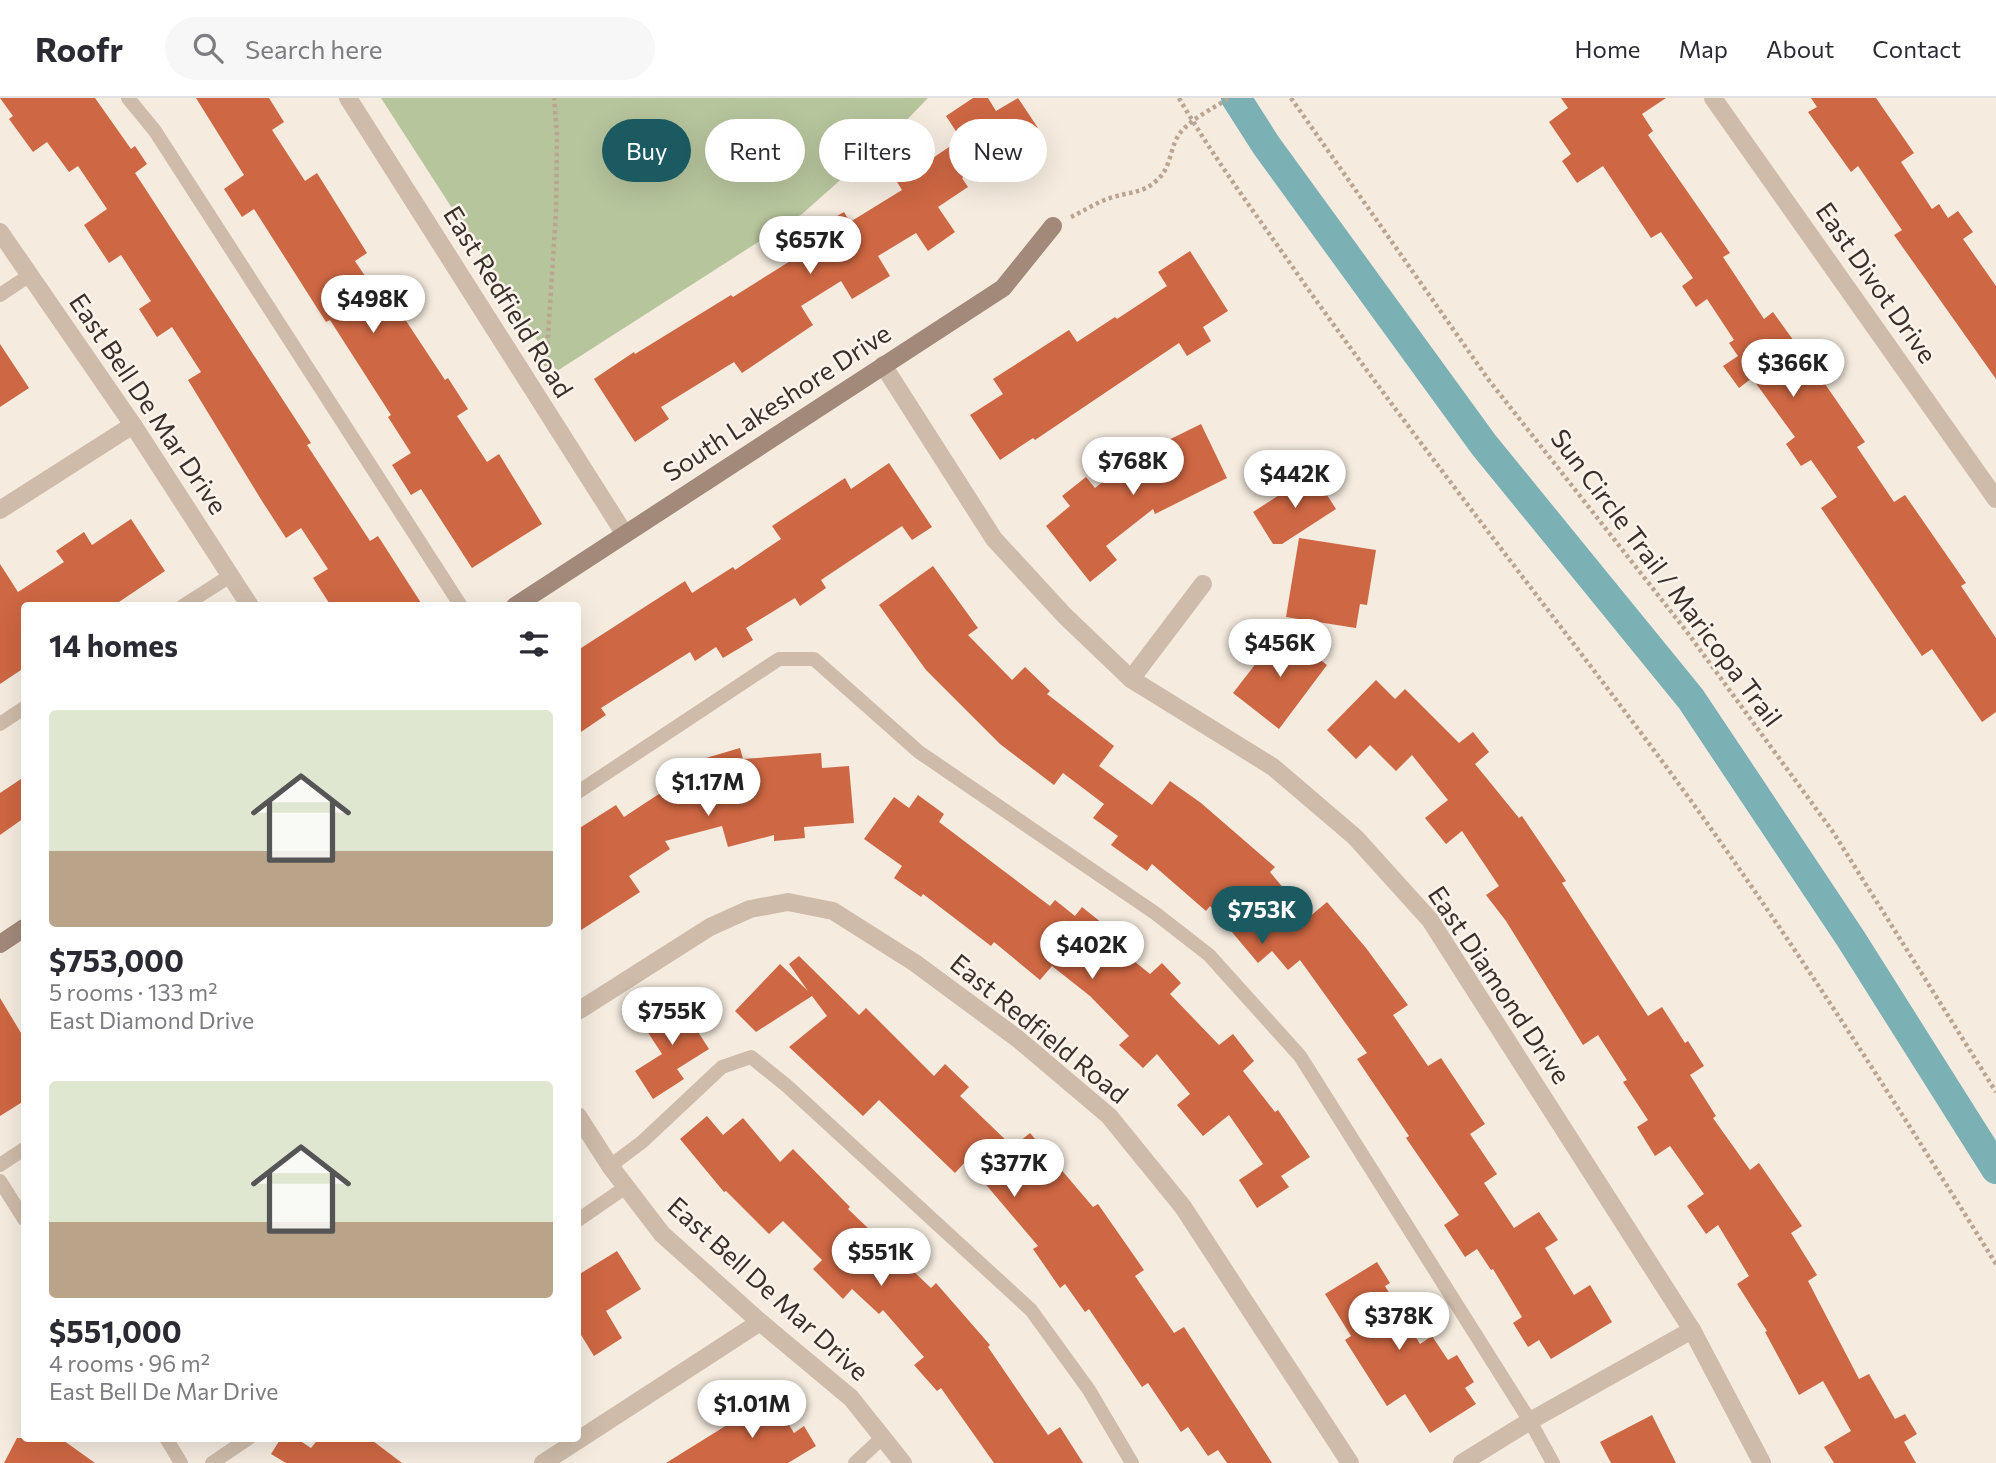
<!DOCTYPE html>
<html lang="en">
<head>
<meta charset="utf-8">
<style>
  :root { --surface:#fff; --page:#f7f7f7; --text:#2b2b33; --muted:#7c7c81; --line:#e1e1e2; --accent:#1b5a60 }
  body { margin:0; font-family:Commissioner,sans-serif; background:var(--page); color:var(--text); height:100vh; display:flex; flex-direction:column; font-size:26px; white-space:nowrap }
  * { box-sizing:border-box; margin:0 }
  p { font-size:23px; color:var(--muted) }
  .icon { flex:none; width:38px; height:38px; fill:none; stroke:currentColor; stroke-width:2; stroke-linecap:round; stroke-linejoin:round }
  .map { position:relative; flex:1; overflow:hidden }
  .side { position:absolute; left:21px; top:504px; width:560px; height:840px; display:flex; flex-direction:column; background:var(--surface); border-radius:7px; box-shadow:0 7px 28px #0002 }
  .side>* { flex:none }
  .guide { position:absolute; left:602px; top:21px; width:665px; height:63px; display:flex; gap:14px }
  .price { position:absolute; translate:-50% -60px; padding:0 16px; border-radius:24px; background:#fff; color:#222; font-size:23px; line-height:46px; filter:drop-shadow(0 2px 4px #0008) }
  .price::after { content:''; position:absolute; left:50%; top:42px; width:21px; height:16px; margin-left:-10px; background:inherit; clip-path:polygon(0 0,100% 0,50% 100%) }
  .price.selected { background:var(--accent); color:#fff }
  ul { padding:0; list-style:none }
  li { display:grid; align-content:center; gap:14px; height:371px; padding:0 28px }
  li span { display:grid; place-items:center; height:217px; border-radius:7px; color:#555 }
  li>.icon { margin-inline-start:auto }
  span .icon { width:126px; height:126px; fill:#fffc; stroke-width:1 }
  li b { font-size:30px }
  h2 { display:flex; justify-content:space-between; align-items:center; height:84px; padding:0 28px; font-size:30px }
  .pill { padding:0 24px; border-radius:32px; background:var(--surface); box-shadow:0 7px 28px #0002; font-size:24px; line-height:63px }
  .pill.selected { background:var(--accent); color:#fff }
  header { display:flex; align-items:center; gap:42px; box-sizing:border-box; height:98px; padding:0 35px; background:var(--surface); border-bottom:2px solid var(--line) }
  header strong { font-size:33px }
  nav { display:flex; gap:38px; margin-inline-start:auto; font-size:24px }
  .search { width:490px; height:63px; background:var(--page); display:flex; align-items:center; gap:18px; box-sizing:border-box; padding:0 24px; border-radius:38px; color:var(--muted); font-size:26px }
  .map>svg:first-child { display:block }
  .green { fill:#b7c59d }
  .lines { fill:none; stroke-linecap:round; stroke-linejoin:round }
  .canal { stroke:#7bb0b4; stroke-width:30 }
  .building { fill:#ce6743 }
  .path { stroke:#baa593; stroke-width:4.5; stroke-dasharray:3.5 3.5; stroke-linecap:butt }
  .lane { stroke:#cebba9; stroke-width:14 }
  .street { stroke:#cebba9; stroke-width:18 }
  .secondary { stroke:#a2897a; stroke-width:18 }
  .labels { text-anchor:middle; stroke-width:5; stroke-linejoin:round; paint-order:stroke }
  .street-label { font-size:26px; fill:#3b2f29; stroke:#fbf4ec }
</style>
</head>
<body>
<header>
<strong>Roofr</strong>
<div class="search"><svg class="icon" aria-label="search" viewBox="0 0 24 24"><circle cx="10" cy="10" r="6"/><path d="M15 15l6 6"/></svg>Search here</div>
<nav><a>Home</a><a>Map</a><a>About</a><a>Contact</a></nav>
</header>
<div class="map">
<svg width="1996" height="1365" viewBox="0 0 1996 1365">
  <rect width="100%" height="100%" fill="#f5ebdf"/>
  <path class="green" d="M 381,0 L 928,0 L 899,30 L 802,116 L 557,273 Z"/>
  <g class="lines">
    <path class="canal" d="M 1236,0 L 1266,47 L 1484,347 L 1691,601 L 1851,841 L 1996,1071"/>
  </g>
  <g class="building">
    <path d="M 0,0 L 95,0 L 131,51 L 135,48 L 147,66 L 135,75 L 311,345 L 307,347 L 370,443 L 378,438 L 423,508 L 331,508 L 313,480 L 328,471 L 301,430 L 286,440 L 262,403 L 188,282 L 201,274 L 172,229 L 157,239 L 139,211 L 151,203 L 121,157 L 109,165 L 84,127 L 107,111 L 78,68 L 69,74 L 47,44 L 33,54 L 9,21 L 13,18 Z"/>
    <path d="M 196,0 L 269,0 L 284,24 L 272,32 L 305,83 L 317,75 L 367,155 L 355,163 L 383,205 L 391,200 L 445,282 L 448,280 L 468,311 L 457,318 L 487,364 L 499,356 L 542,426 L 472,470 L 421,391 L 411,397 L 392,367 L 411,355 L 388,319 L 391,317 L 330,222 L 326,224 L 254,111 L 242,119 L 224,91 L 244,77 Z"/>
    <path d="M 973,0 L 988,0 L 996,13 L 1018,0 L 1038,30 L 962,80 L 968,89 L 938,109 L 955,134 L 928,153 L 916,135 L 878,158 L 890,178 L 852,201 L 841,183 L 801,208 L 813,227 L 742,275 L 734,264 L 661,309 L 669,321 L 635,344 L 594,281 L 634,254 L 635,256 L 731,197 L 733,199 L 830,138 L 823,126 L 844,114 L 850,124 L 902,92 L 897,84 L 961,41 L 946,18 Z"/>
    <path d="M 1561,0 L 1666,0 L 1642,16 L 1653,33 L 1648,37 L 1730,155 L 1723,159 L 1764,221 L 1773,214 L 1825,286 L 1865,344 L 1857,349 L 1894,404 L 1905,397 L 1966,485 L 1961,488 L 1996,540 L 1996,614 L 1982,624 L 1932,551 L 1922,558 L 1821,410 L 1837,399 L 1811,362 L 1801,368 L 1786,346 L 1795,339 L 1752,280 L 1739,290 L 1723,268 L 1738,258 L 1729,245 L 1734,242 L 1707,201 L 1696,209 L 1682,188 L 1693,180 L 1661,134 L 1651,140 L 1603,68 L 1577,85 L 1562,63 L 1571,56 L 1549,24 L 1568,10 Z"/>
    <path d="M 1811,0 L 1876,0 L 1914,55 L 1901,64 L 1932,111 L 1939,106 L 1948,120 L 1958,113 L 1973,134 L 1963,141 L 1996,188 L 1996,281 L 1894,137 L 1902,132 L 1858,68 L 1851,74 L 1808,14 L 1817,9 Z"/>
    <path d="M 1190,153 L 1228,213 L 1203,229 L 1211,243 L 1187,258 L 1179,245 L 1035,342 L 1033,340 L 1000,362 L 970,317 L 1003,296 L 993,281 L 1069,232 L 1077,244 L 1115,219 L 1117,221 L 1167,188 L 1158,174 Z"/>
    <path d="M 0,246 L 29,290 L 0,309 Z"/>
    <path d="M 1201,326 L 1227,380 L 1155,416 L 1153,411 L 1106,448 L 1117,462 L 1090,484 L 1046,428 L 1070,408 L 1062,398 L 1086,379 L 1095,390 L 1132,360 Z"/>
    <path d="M 889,365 L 932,429 L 912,442 L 902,428 L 821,482 L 826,490 L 800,508 L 795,500 L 746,530 L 753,542 L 723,560 L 716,549 L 695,563 L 690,554 L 601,610 L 606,617 L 578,636 L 578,552 L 685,483 L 692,495 L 733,469 L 735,472 L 781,441 L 772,428 L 845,380 L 851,391 Z"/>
    <path d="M 1313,375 L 1336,411 L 1282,446 L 1273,446 L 1253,414 Z"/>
    <path d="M 131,421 L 165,473 L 113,508 L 24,508 L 24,570 L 0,586 L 0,466 L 18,494 L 64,464 L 56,453 L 84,434 L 92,447 Z"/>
    <path d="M 1299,440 L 1376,452 L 1367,507 L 1360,506 L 1356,530 L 1286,519 Z"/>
    <path d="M 933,468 L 978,530 L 968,537 L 1012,582 L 1025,569 L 1050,593 L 1047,596 L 1114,648 L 1099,668 L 1152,707 L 1170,683 L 1201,705 L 1275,769 L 1270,774 L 1308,820 L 1327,804 L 1366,850 L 1408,907 L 1393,917 L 1428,968 L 1441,960 L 1485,1026 L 1470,1036 L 1497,1076 L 1484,1085 L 1514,1130 L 1539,1114 L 1558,1142 L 1545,1150 L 1574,1197 L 1590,1187 L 1612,1224 L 1551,1261 L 1539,1242 L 1528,1249 L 1513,1225 L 1522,1219 L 1493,1171 L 1491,1172 L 1477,1151 L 1465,1159 L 1444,1127 L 1459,1117 L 1406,1040 L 1409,1038 L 1357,961 L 1367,955 L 1300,862 L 1288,872 L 1272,853 L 1258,865 L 1210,808 L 1206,813 L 1152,766 L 1147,773 L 1111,747 L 1118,738 L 1093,720 L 1104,706 L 1063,675 L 1054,687 L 1000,646 L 926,572 L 879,507 Z"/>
    <path d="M 1282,532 L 1327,567 L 1279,631 L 1233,595 Z"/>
    <path d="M 1376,582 L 1395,601 L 1405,591 L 1459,645 L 1473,634 L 1489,654 L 1475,666 L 1519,720 L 1522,718 L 1566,783 L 1562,785 L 1648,918 L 1662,909 L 1685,945 L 1688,943 L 1704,968 L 1690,977 L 1716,1018 L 1713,1020 L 1750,1072 L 1759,1065 L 1802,1128 L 1791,1135 L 1817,1177 L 1808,1183 L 1859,1281 L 1869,1276 L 1895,1321 L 1905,1316 L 1917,1336 L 1904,1344 L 1916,1365 L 1834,1365 L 1824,1349 L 1851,1333 L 1823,1283 L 1799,1297 L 1765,1234 L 1767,1233 L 1737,1186 L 1749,1178 L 1718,1127 L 1706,1136 L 1687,1108 L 1704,1096 L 1670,1048 L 1655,1058 L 1637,1029 L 1648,1022 L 1623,984 L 1627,982 L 1598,937 L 1583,947 L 1506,823 L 1486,797 L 1499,788 L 1462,733 L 1446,746 L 1425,720 L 1448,702 L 1412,657 L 1396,673 L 1370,647 L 1356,661 L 1327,632 Z"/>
    <path d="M 740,650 L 743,661 L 821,655 L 822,670 L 849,668 L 854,725 L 804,729 L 805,740 L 774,743 L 774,737 L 728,749 L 722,728 L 665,743 L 670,751 L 629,778 L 640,794 L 578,834 L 578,731 L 616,707 L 624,719 L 668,690 L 667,685 L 693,678 L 689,665 Z"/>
    <path d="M 24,679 L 24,720 L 0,737 L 0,695 Z"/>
    <path d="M 918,697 L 944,716 L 939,724 L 1050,808 L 1055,802 L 1075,818 L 1082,809 L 1107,829 L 1102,837 L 1150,876 L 1162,865 L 1181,885 L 1170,896 L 1219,947 L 1233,936 L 1254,963 L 1243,973 L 1275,1014 L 1278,1012 L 1310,1059 L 1281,1078 L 1289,1089 L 1257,1110 L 1239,1082 L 1263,1066 L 1229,1017 L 1203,1038 L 1177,1007 L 1190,996 L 1157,956 L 1143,970 L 1119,947 L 1129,938 L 1090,898 L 1052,868 L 1040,882 L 994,844 L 991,848 L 923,796 L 921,799 L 894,780 L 902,768 L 864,741 L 894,699 L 909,710 Z"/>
    <path d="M 799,858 L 859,917 L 866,910 L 934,978 L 945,966 L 969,989 L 960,998 L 1013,1049 L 1030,1035 L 1093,1109 L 1098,1106 L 1144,1172 L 1135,1178 L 1174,1235 L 1184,1229 L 1272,1365 L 1227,1365 L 1218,1352 L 1208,1358 L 1188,1329 L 1181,1334 L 1148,1285 L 1142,1289 L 1089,1211 L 1085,1214 L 1065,1186 L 1060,1190 L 1033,1151 L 1038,1148 L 966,1063 L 955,1075 L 879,1002 L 863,1018 L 789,949 L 827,918 L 812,898 L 756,934 L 735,913 L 780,866 L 808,893 L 789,866 Z"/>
    <path d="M 688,898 L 701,917 L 691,923 L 709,951 L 677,971 L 684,981 L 653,1001 L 635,973 L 662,956 L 643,927 Z"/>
    <path d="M 0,900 L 24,940 L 24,1003 L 0,1018 Z"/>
    <path d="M 707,1018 L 723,1037 L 743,1020 L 780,1064 L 793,1051 L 850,1109 L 848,1111 L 931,1190 L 936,1185 L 990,1247 L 988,1249 L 1048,1337 L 1060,1329 L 1083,1365 L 994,1365 L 941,1290 L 937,1293 L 914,1267 L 924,1259 L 883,1212 L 879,1216 L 852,1191 L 843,1201 L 813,1171 L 822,1162 L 783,1123 L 769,1136 L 726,1093 L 724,1094 L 680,1041 Z"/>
    <path d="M 617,1153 L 641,1191 L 606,1213 L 622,1240 L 594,1258 L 578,1232 L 578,1177 Z"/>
    <path d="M 1377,1164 L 1390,1185 L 1385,1188 L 1420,1246 L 1432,1238 L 1448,1262 L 1457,1257 L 1474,1284 L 1465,1290 L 1476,1306 L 1430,1335 L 1405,1296 L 1387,1308 L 1345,1242 L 1351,1238 L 1325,1196 Z"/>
    <path d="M 772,1299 L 794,1335 L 804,1328 L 816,1348 L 788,1365 L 666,1365 Z"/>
    <path d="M 1652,1317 L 1676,1365 L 1611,1365 L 1600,1344 Z"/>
    <path d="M 17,1340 L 60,1340 L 95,1365 L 4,1365 Z"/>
    <path d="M 281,1340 L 296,1340 L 311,1350 L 319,1340 L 369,1340 L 402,1365 L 286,1365 L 271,1356 Z"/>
  </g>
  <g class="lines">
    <g class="path">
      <path d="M 1179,0 C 1216,64 1261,123 1303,184 C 1408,332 1520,474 1629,619 C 1762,794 1880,980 1996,1166"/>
      <path d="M 1291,0 L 1488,281 L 1687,534 L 1833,734 L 1996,994"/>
      <path d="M 1071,119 C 1084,113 1097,104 1110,100 C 1127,94 1142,96 1156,83 C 1172,70 1169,50 1180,35 C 1192,20 1214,10 1229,0"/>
      <path d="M 546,268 L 556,115 L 557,36 L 554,0"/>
    </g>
    <g class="lane">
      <path d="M 128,0 L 155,33 L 461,508"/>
      <path d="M 0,197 L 30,177"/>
      <path d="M 183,508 L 230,478"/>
      <path d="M 0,626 L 24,610"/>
      <path d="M 578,694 L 779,561 L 814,561 L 919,654 L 1155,815 L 1209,857 L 1300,958 L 1530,1323 L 1553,1365"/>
      <path d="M 0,1067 L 24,1051"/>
      <path d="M 610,1068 L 642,1044 L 722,969 L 751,959 L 787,988 L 1031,1212 L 1089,1292 L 1132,1365"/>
      <path d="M 0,1083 L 24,1121"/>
      <path d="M 578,1122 L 626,1089"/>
      <path d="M 166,1340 L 181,1365"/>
      <path d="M 212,1365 L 249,1340"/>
      <path d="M 855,1365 L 882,1340"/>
    </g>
    <g class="street">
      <path d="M 348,0 L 624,435"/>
      <path d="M 1713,0 L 1996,401"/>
      <path d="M 0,134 L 133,327 L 250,508"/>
      <path d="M 883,267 L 994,441 L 1065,518 L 1131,581 L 1273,669 L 1355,739 L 1430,822 L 1692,1232 L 1762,1365"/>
      <path d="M 0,412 L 133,327"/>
      <path d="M 1131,581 L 1203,486"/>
      <path d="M 578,913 L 710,829 L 750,811 L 788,804 L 833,813 L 915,865 L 1018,941 L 1109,1018 L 1183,1109 L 1350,1365"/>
      <path d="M 578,1018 L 610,1068 L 662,1136 L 760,1224 L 851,1300 L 903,1365"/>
      <path d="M 543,1365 L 760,1224"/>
      <path d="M 1462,1365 L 1530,1323 L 1692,1232"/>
    </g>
    <g class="secondary">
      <path d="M 515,508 L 1003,190 L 1053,128"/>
      <path d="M 0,846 L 24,830"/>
    </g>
  </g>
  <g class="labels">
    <g class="street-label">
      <text transform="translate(1876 185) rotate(55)" y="9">East Divot Drive</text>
      <text transform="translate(508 204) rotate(58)" y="9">East Redfield Road</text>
      <text transform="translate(777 305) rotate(-33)" y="9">South Lakeshore Drive</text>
      <text transform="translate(148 306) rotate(56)" y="9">East Bell De Mar Drive</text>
      <text transform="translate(1666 480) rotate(53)" y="9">Sun Circle Trail / Maricopa Trail</text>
      <text transform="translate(1499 887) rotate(56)" y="9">East Diamond Drive</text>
      <text transform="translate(1039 931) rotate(39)" y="9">East Redfield Road</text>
      <text transform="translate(768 1191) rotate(42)" y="9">East Bell De Mar Drive</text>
    </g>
  </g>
</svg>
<b class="price" style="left:810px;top:178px">$657K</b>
<b class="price" style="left:373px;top:237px">$498K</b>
<b class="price" style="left:1793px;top:301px">$366K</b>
<b class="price" style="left:1133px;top:399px">$768K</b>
<b class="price" style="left:1295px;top:412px">$442K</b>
<b class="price" style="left:1280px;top:581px">$456K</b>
<b class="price" style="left:708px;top:720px">$1.17M</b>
<b class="price selected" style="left:1262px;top:848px">$753K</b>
<b class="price" style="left:1092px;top:883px">$402K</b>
<b class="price" style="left:672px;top:949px">$755K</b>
<b class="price" style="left:1014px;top:1101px">$377K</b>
<b class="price" style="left:881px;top:1190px">$551K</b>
<b class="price" style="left:1399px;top:1254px">$378K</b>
<b class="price" style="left:752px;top:1342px">$1.01M</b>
<div class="guide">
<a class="pill selected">Buy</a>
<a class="pill">Rent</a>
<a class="pill">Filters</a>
<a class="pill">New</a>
</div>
<section class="side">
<h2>14 homes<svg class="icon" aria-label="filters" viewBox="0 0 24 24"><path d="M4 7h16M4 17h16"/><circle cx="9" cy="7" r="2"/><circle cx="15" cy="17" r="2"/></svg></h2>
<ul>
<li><span style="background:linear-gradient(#dfe7d0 65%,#b9a48a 0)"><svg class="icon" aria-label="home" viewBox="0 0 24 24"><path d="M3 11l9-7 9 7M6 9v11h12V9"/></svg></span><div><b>$753,000</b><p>5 rooms · 133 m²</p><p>East Diamond Drive</p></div></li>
<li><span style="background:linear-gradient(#dfe7d0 65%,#b9a48a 0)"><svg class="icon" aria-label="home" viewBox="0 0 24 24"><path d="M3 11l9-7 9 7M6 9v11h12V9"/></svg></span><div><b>$551,000</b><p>4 rooms · 96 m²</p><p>East Bell De Mar Drive</p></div></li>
</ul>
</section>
</div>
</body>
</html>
